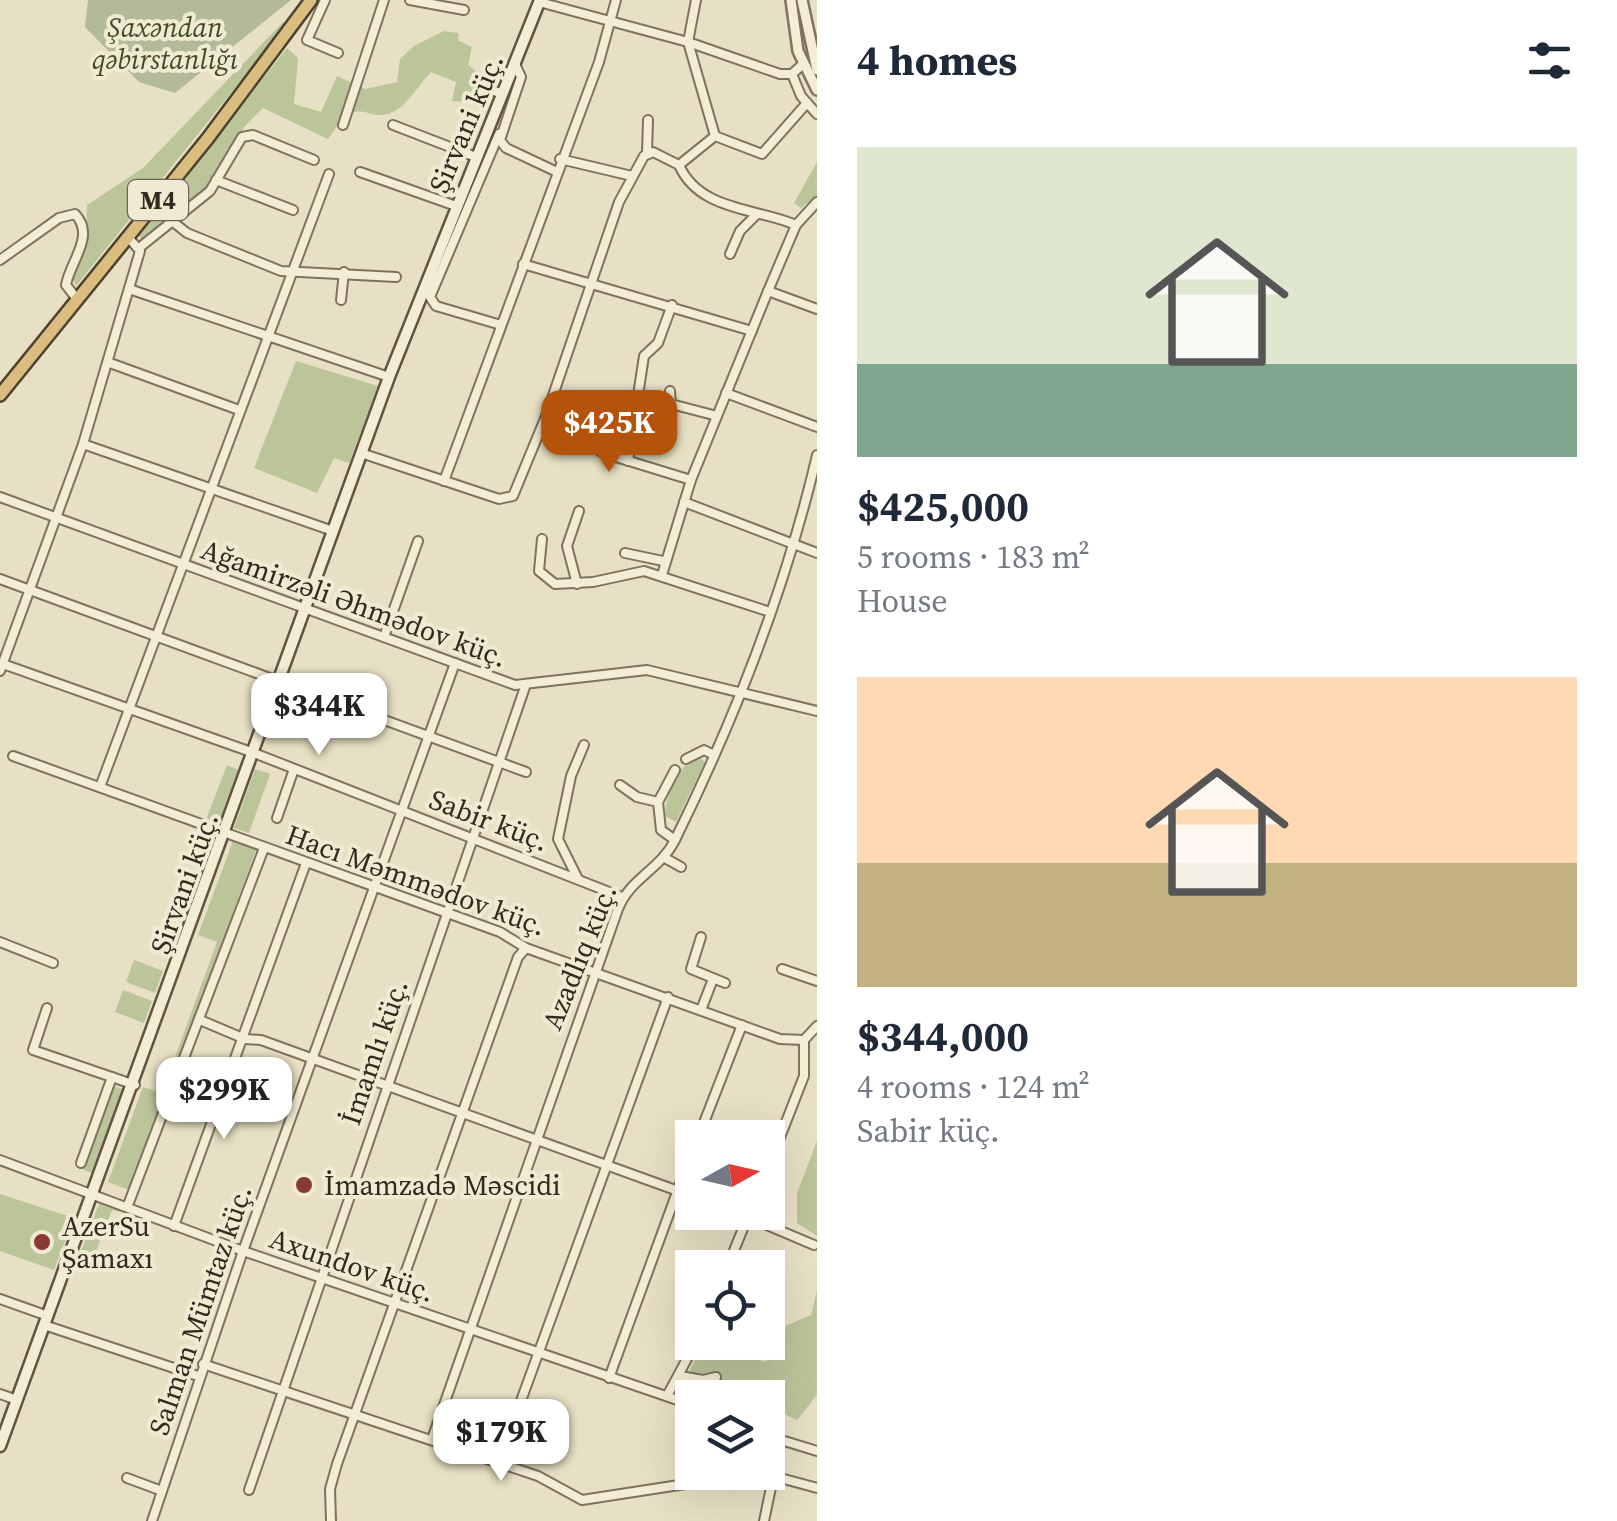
<!DOCTYPE html>
<html lang="en">
<head>
<meta charset="utf-8">
<style>
  :root { --surface:#fff; --page:#f2f2f3; --text:#1f2937; --muted:#747a83; --accent:#b45309 }
  body { margin:0; font-family:"Source Serif 4",serif; background:var(--page); color:var(--text); height:100vh; display:flex; flex-direction:column; font-size:38px; white-space:nowrap }
  * { box-sizing:border-box; margin:0 }
  p { font-size:32px; color:var(--muted) }
  .icon { flex:none; width:55px; height:55px; fill:none; stroke:currentColor; stroke-width:2; stroke-linecap:round; stroke-linejoin:round }
  .map { position:relative; flex:1; overflow:hidden }
  .side { display:flex; flex-direction:column; background:var(--surface); width:800px }
  .side>* { flex:none }
  .needle { width:65px; rotate:82deg }
  .tools { position:absolute; left:675px; top:1120px; display:grid; gap:20px }
  .tools a { display:grid; place-items:center; width:110px; height:110px; border-radius:0px; background:var(--surface); box-shadow:0 10px 40px #0002; font-size:50px }
  .price { position:absolute; translate:-50% -85px; padding:0 22px; border-radius:20px; background:#fff; color:#222; font-size:32px; line-height:65px; filter:drop-shadow(0 2px 5px #0008) }
  .price::after { content:''; position:absolute; left:50%; top:60px; width:30px; height:22px; margin-left:-15px; background:inherit; clip-path:polygon(0 0,100% 0,50% 100%) }
  .price.active { background:var(--accent); color:#fff }
  ul { padding:0; list-style:none }
  li { display:grid; align-content:center; gap:20px; height:530px; padding:0 40px }
  li span { display:grid; place-items:center; height:310px; border-radius:0px; color:#555 }
  li>.icon { margin-inline-start:auto }
  span .icon { width:180px; height:180px; fill:#fffc; stroke-width:1 }
  li b { font-size:42px }
  h2 { display:flex; justify-content:space-between; align-items:center; height:120px; padding:0 40px; font-size:42px }
  main { display:flex; flex:1; min-height:0 }
  .map>svg:first-child { display:block }
  .green { fill:#bcc49a }
  .cemetery { fill:#b3ba98 }
  .lines { fill:none; stroke-linecap:round; stroke-linejoin:round }
  .minor-casing { stroke:#80725d; stroke-width:12 }
  .tertiary-casing { stroke:#80725d; stroke-width:14 }
  .secondary-casing { stroke:#625440; stroke-width:15 }
  .trunk-casing { stroke:#4f4131; stroke-width:16 }
  .minor { stroke:#f4edd6; stroke-width:8 }
  .tertiary { stroke:#f4edd6; stroke-width:9 }
  .secondary { stroke:#f4edd6; stroke-width:10 }
  .trunk { stroke:#dabe80; stroke-width:11 }
  .poi-dot { fill:#883a35; stroke:#f0ead3; stroke-width:4 }
  .labels { text-anchor:middle; stroke-width:8; stroke-linejoin:round; paint-order:stroke }
  .shield { fill:#f0ead3; stroke:#6b6455; stroke-width:2.5 }
  .shield-label { font-size:25px; font-weight:bold; fill:#322a1f }
  .park-label { font-size:28px; font-style:italic; fill:#404c28; stroke:#f0ead3 }
  .street-label { font-size:28px; fill:#322a1f; stroke:#f0ead3 }
  .poi-label { font-size:28px; fill:#322a1f; stroke:#f0ead3; text-anchor:start }
</style>
</head>
<body>
<main>
<div class="map">
<svg width="817" height="1521" viewBox="0 0 817 1521">
  <rect width="100%" height="100%" fill="#e8e0c4"/>
  <g class="green">
    <path d="M 283,22 L 287,23 L 76,286 L 73,277 L 86,245 L 87,205 L 143,168 Z"/>
    <path d="M 444,31 L 458,33 L 459,41 L 472,47 L 468,65 L 477,72 L 469,102 L 452,101 L 456,82 L 431,72 C 420,83 407,106 393,112 C 365,125 362,89 328,139 L 263,108 L 245,126 L 208,185 L 143,241 L 139,236 L 287,48 L 298,58 L 294,104 L 321,112 L 337,76 L 365,89 L 397,82 L 400,59 L 414,46 Z"/>
    <path d="M 817,162 L 817,196 L 801,208 L 794,203 Z"/>
    <path d="M 296,361 L 378,386 L 349,463 L 334,458 L 317,493 L 254,468 Z"/>
    <path d="M 698,756 L 705,762 L 676,822 L 665,816 C 666,792 676,768 698,756 Z"/>
    <path d="M 227,765 L 239,770 L 218,824 L 206,820 Z"/>
    <path d="M 255,769 L 270,774 L 249,833 L 234,828 Z"/>
    <path d="M 233,841 L 256,850 L 132,1191 L 108,1182 L 143,1087 L 162,1093 L 217,942 L 198,935 Z"/>
    <path d="M 134,960 L 163,971 L 155,993 L 126,982 Z"/>
    <path d="M 123,990 L 152,1001 L 144,1023 L 115,1012 Z"/>
    <path d="M 114,1086 L 123,1089 L 92,1173 L 82,1169 Z"/>
    <path d="M 817,1141 L 817,1236 L 797,1223 L 797,1193 Z"/>
    <path d="M 0,1194 L 74,1218 L 54,1270 L 0,1251 Z"/>
    <path d="M 101,1199 L 121,1207 L 119,1212 L 112,1210 L 91,1264 L 78,1259 Z"/>
    <path d="M 817,1290 L 817,1395 L 797,1420 L 768,1406 L 768,1398 L 683,1396 L 683,1385 L 702,1345 L 766,1362 L 781,1328 L 811,1315 Z"/>
  </g>
  <path class="cemetery" d="M 88,0 L 291,0 L 175,93 L 139,82 L 85,27 Z"/>
  <g class="lines">
    <defs>
      <g id="minor">
        <path d="M 325,0 L 307,40 L 338,53"/>
        <path d="M 410,0 L 464,10"/>
        <path d="M 539,2 L 688,42 L 780,74 L 792,74 L 803,64"/>
        <path d="M 515,64 L 521,77 L 500,140 L 506,148 L 555,171"/>
        <path d="M 792,74 L 801,96 L 817,114"/>
        <path d="M 477,84 L 502,94"/>
        <path d="M 343,125 L 384,0"/>
        <path d="M 393,125 L 476,157"/>
        <path d="M 499,134 L 430,297 L 436,306 L 501,325"/>
        <path d="M 715,136 L 762,154 L 807,103"/>
        <path d="M 647,153 L 648,120"/>
        <path d="M 560,159 L 632,176"/>
        <path d="M 679,165 C 699,211 757,208 796,225"/>
        <path d="M 360,172 L 456,206"/>
        <path d="M 216,180 L 293,210"/>
        <path d="M 172,221 L 187,233 L 281,271 L 396,277"/>
        <path d="M 139,248 L 210,191 L 242,137 L 253,135 L 314,160"/>
        <path d="M 730,254 L 740,231 L 756,215"/>
        <path d="M 0,260 L 59,218 L 75,214 C 96,236 70,261 66,285 L 77,299"/>
        <path d="M 523,264 L 752,331"/>
        <path d="M 132,290 L 389,377"/>
        <path d="M 768,291 L 817,309"/>
        <path d="M 341,300 L 344,272"/>
        <path d="M 110,363 L 239,410"/>
        <path d="M 670,391 L 671,404 L 717,416"/>
        <path d="M 726,393 L 817,427"/>
        <path d="M 546,416 L 603,453 L 691,480"/>
        <path d="M 83,444 L 333,531"/>
        <path d="M 361,453 L 499,499 L 513,496 L 546,416 L 619,202 L 644,156 L 653,152 L 679,165 L 715,136 L 688,42 L 696,0"/>
        <path d="M 628,461 L 644,356 L 658,343 L 672,305"/>
        <path d="M 444,481 L 599,62 L 616,0"/>
        <path d="M 0,497 L 515,685 L 647,670 L 817,711"/>
        <path d="M 684,502 L 817,553"/>
        <path d="M 542,539 L 539,571 L 555,584 L 593,582 L 644,571 L 770,612"/>
        <path d="M 625,553 L 663,561"/>
        <path d="M 662,575 L 691,480 L 768,291 L 796,225 L 817,202"/>
        <path d="M 0,579 L 526,772"/>
        <path d="M 577,584 L 567,546 L 579,511"/>
        <path d="M 384,637 L 418,541"/>
        <path d="M 0,663 L 254,753 L 622,897"/>
        <path d="M 0,671 L 83,444 L 140,251 L 128,237"/>
        <path d="M 13,756 L 500,932 L 526,948 L 780,1039 L 804,1040"/>
        <path d="M 686,759 L 704,750 L 714,755"/>
        <path d="M 620,785 L 637,797 L 658,802 L 661,830 L 675,840"/>
        <path d="M 100,787 L 329,174"/>
        <path d="M 658,802 L 675,770"/>
        <path d="M 277,818 L 294,769"/>
        <path d="M 665,858 L 681,867"/>
        <path d="M 578,879 L 558,839 L 571,776 L 584,745"/>
        <path d="M 701,937 L 691,969 L 725,983"/>
        <path d="M 0,942 L 53,963"/>
        <path d="M 782,969 L 817,981"/>
        <path d="M 47,1008 L 33,1050 L 135,1085"/>
        <path d="M 701,1010 L 713,979"/>
        <path d="M 200,1020 L 245,1039"/>
        <path d="M 245,1039 L 261,1040 L 692,1196"/>
        <path d="M 804,1040 L 817,1026"/>
        <path d="M 698,1138 L 742,1025"/>
        <path d="M 0,1160 L 243,1251 L 692,1405"/>
        <path d="M 81,1163 L 112,1077"/>
        <path d="M 768,1168 L 804,1076 L 804,1040"/>
        <path d="M 128,1205 L 264,848"/>
        <path d="M 736,1212 L 814,1245"/>
        <path d="M 174,1226 L 306,863"/>
        <path d="M 727,1268 L 748,1216"/>
        <path d="M 0,1299 L 48,1316"/>
        <path d="M 44,1325 L 198,1376"/>
        <path d="M 203,1364 L 538,1476 L 582,1500 L 731,1477 L 773,1476 L 817,1488"/>
        <path d="M 680,1376 L 703,1380 L 716,1377"/>
        <path d="M 609,1378 L 692,1151"/>
        <path d="M 0,1394 L 17,1400"/>
        <path d="M 667,1396 L 696,1342"/>
        <path d="M 768,1436 L 817,1451"/>
        <path d="M 432,1439 L 618,909 C 630,878 660,870 675,840 C 735,718 786,588 817,455"/>
        <path d="M 498,1464 L 668,997"/>
        <path d="M 127,1478 L 162,1491"/>
        <path d="M 249,1490 L 525,687"/>
        <path d="M 152,1521 L 243,1251 L 455,663"/>
        <path d="M 331,1521 L 330,1489 L 337,1464 L 518,957 L 526,948"/>
        <path d="M 764,1521 L 781,1440"/>
      </g>
      <g id="tertiary">
        <path d="M 791,0 L 798,51 L 817,90"/>
        <path d="M 802,0 L 817,70"/>
      </g>
      <path id="secondary" d="M 0,1446 L 389,377 L 540,0"/>
      <path id="trunk" d="M 0,395 L 208,138 L 311,0"/>
    </defs>
    <use href="#minor" class="minor-casing"/>
    <use href="#tertiary" class="tertiary-casing"/>
    <use href="#secondary" class="secondary-casing"/>
    <use href="#trunk" class="trunk-casing"/>
    <use href="#minor" class="minor"/>
    <use href="#tertiary" class="tertiary"/>
    <use href="#secondary" class="secondary"/>
    <use href="#trunk" class="trunk"/>
  </g>
  <g class="poi-dot">
    <circle cx="304" cy="1185" r="10"/>
    <circle cx="42" cy="1242" r="10"/>
  </g>
  <g class="labels">
    <rect class="shield" x="128" y="180" width="60" height="40" rx="8"/>
    <g class="shield-label">
      <text x="158" y="209">M4</text>
    </g>
    <g class="park-label">
      <text x="165" y="37">Şaxəndan<tspan x="165" dy="32">qəbirstanlığı</tspan></text>
    </g>
    <g class="street-label">
      <text transform="translate(466 123) rotate(-67)" y="10">Şirvani küç.</text>
      <text transform="translate(354 603) rotate(20)" y="10">Ağamirzəli Əhmədov küç.</text>
      <text transform="translate(489 820) rotate(21)" y="10">Sabir küç.</text>
      <text transform="translate(416 880) rotate(20)" y="10">Hacı Məmmədov küç.</text>
      <text transform="translate(184 883) rotate(-70)" y="10">Şirvani küç.</text>
      <text transform="translate(579 957) rotate(-68)" y="10">Azadlıq küç.</text>
      <text transform="translate(374 1052) rotate(-71)" y="10">İmamlı küç.</text>
      <text transform="translate(352 1265) rotate(19)" y="10">Axundov küç.</text>
      <text transform="translate(200 1310) rotate(-71)" y="10">Salman Mümtaz küç.</text>
    </g>
    <g class="poi-label">
      <text x="324" y="1195">İmamzadə Məscidi</text>
      <text x="62" y="1236">AzerSu<tspan x="62" dy="32">Şamaxı</tspan></text>
    </g>
  </g>
</svg>
<div class="tools">
<a><svg class="needle" viewBox="-14 -14 28 28"><path d="M0-13l5 13h-10z" fill="#e53935"/><path d="M0 13l5-13h-10z" fill="#747a83"/></svg></a>
<a><svg class="icon" aria-label="locate" viewBox="0 0 24 24"><circle cx="12" cy="12" r="6"/><path d="M12 2v4M12 18v4M2 12h4M18 12h4"/></svg></a>
<a><svg class="icon" aria-label="layers" viewBox="0 0 24 24"><path d="M12 4l9 5-9 5-9-5zM3 14l9 5 9-5"/></svg></a>
</div>
<b class="price active" style="left:609px;top:475px">$425K</b>
<b class="price" style="left:319px;top:758px">$344K</b>
<b class="price" style="left:224px;top:1142px">$299K</b>
<b class="price" style="left:501px;top:1484px">$179K</b>
</div>
<section class="side">
<h2>4 homes<svg class="icon" aria-label="filters" viewBox="0 0 24 24"><path d="M4 7h16M4 17h16"/><circle cx="9" cy="7" r="2"/><circle cx="15" cy="17" r="2"/></svg></h2>
<ul>
<li><span style="background:linear-gradient(#dfe7d0 70%,#7fa58c 0)"><svg class="icon" aria-label="home" viewBox="0 0 24 24"><path d="M3 11l9-7 9 7M6 9v11h12V9"/></svg></span><div><b>$425,000</b><p>5 rooms · 183 m²</p><p>House</p></div></li>
<li><span style="background:linear-gradient(#ffd9b3 60%,#c2b280 0)"><svg class="icon" aria-label="home" viewBox="0 0 24 24"><path d="M3 11l9-7 9 7M6 9v11h12V9"/></svg></span><div><b>$344,000</b><p>4 rooms · 124 m²</p><p>Sabir küç.</p></div></li>
</ul>
</section>
</main>
</body>
</html>
